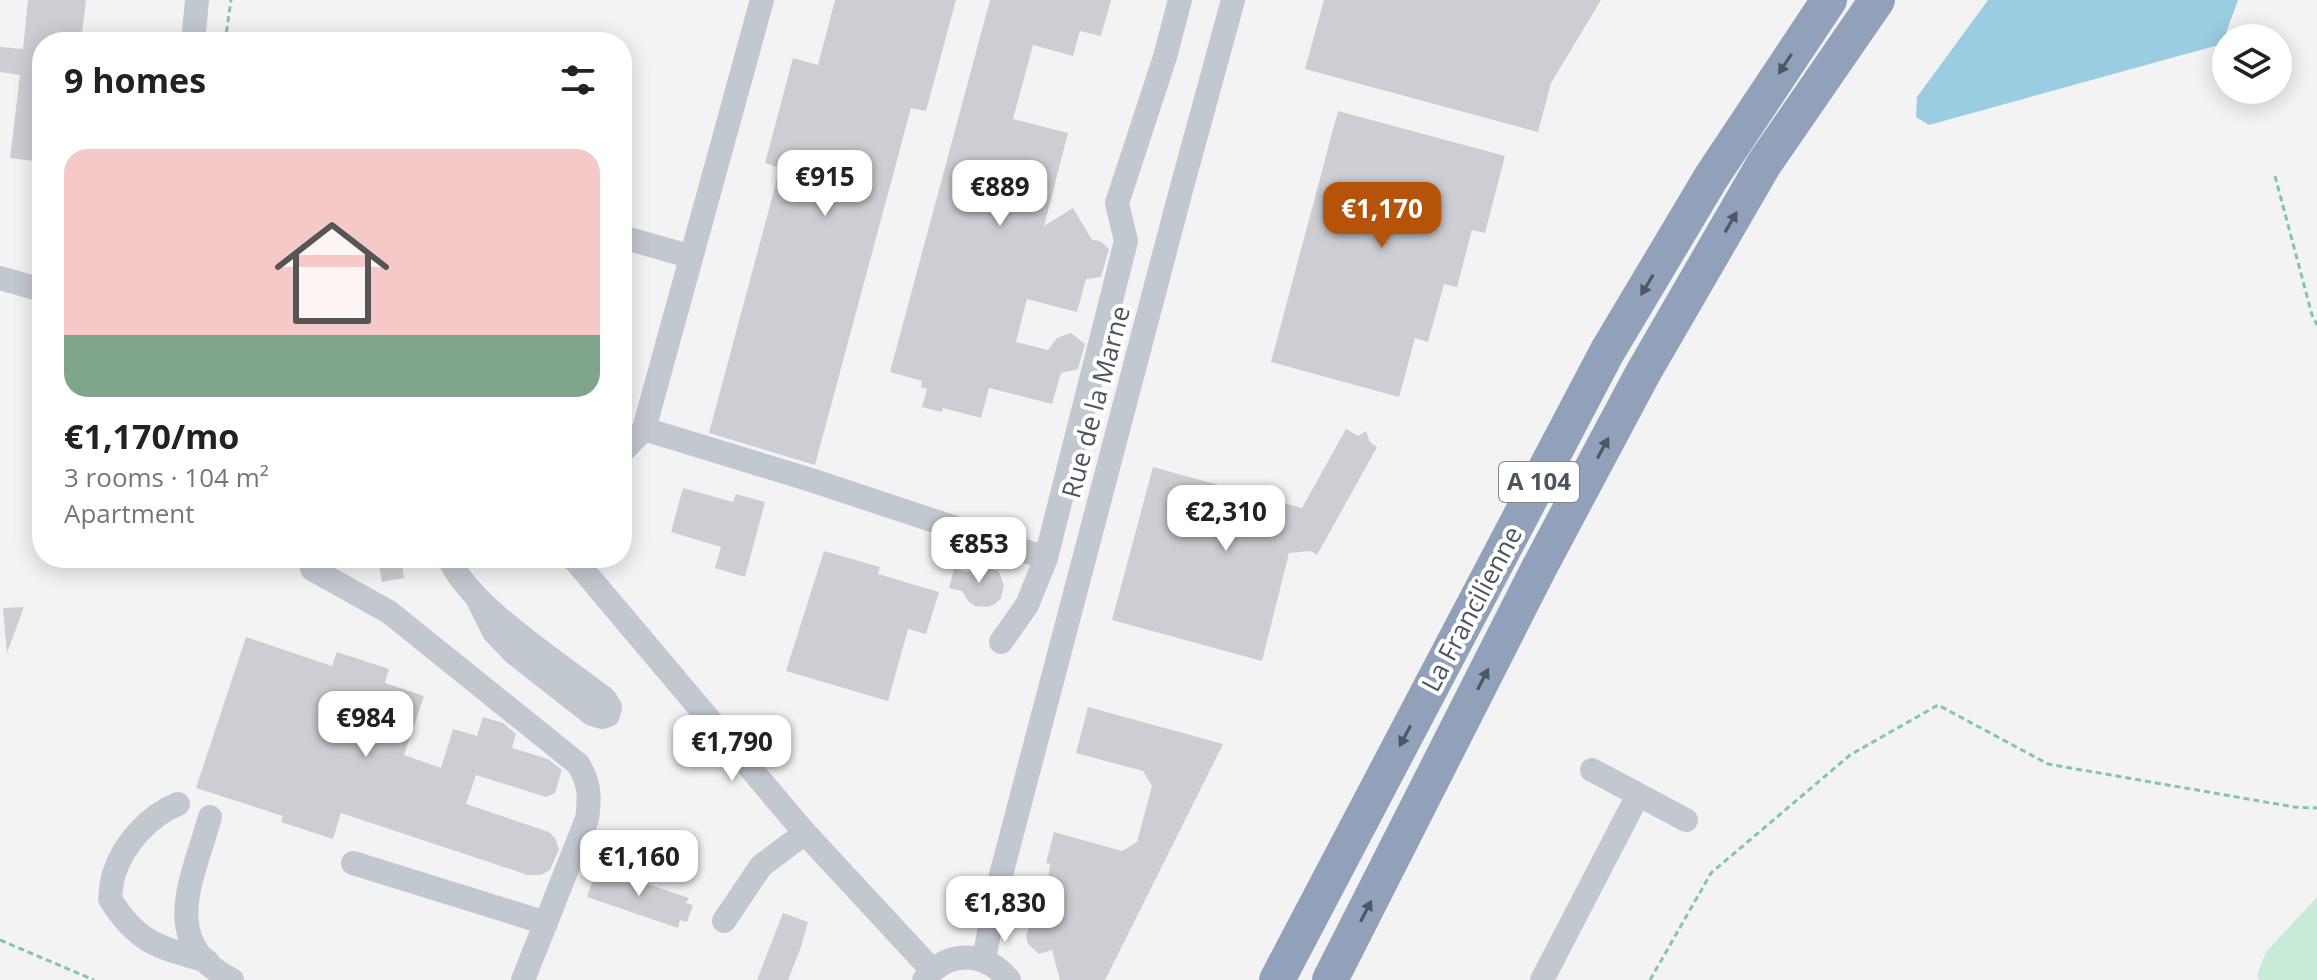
<!DOCTYPE html>
<html lang="en">
<head>
<meta charset="utf-8">
<style>
  :root { --surface:#fff; --page:#f6f6f6; --text:#222; --muted:#767676; --accent:#b45309 }
  body { margin:0; font-family:"Open Sans",sans-serif; background:var(--page); color:var(--text); height:100vh; display:flex; flex-direction:column; font-size:30px; white-space:nowrap }
  * { box-sizing:border-box; margin:0 }
  p { font-size:26px; color:var(--muted) }
  .icon { flex:none; width:44px; height:44px; fill:none; stroke:currentColor; stroke-width:2; stroke-linecap:round; stroke-linejoin:round }
  .map { position:relative; flex:1; overflow:hidden }
  .sheet { position:absolute; left:32px; top:32px; width:600px; height:536px; display:flex; flex-direction:column; background:var(--surface); border-radius:32px; box-shadow:0 4px 20px #0003 }
  .sheet>* { flex:none }
  .buttons { position:absolute; left:2212px; top:24px; display:grid; gap:16px }
  .buttons a { display:grid; place-items:center; width:80px; height:80px; border-radius:50%; background:var(--surface); box-shadow:0 4px 20px #0003; font-size:40px }
  .price { position:absolute; translate:-50% -68px; padding:0 18px; border-radius:16px; background:#fff; color:#222; font-size:26px; line-height:52px; filter:drop-shadow(0 2px 4px #0008) }
  .price::after { content:''; position:absolute; left:50%; top:48px; width:24px; height:18px; margin-left:-12px; background:inherit; clip-path:polygon(0 0,100% 0,50% 100%) }
  .price.current { background:var(--accent); color:#fff }
  ul { padding:0; list-style:none }
  li { display:grid; align-content:center; gap:16px; height:424px; padding:0 32px }
  li span { display:grid; place-items:center; height:248px; border-radius:24px; color:#555 }
  li>.icon { margin-inline-start:auto }
  span .icon { width:144px; height:144px; fill:#fffc; stroke-width:1 }
  li b { font-size:34px }
  h2 { display:flex; justify-content:space-between; align-items:center; height:96px; padding:0 32px; font-size:34px }
  .map>svg:first-child { display:block }
  .green { fill:#c8ebd8 }
  .water { fill:#9bcde2 }
  .building { fill:#cdced4 }
  .lines { fill:none; stroke-linecap:round; stroke-linejoin:round }
  .path { stroke:#84c5aa; stroke-width:3; stroke-dasharray:6 4; stroke-linecap:butt }
  .minor { stroke:#c2c8cf; stroke-width:24 }
  .highway { stroke:#91a1ba; stroke-width:36 }
  .oneway { fill:#4f5862 }
  .labels { text-anchor:middle; stroke-width:8; stroke-linejoin:round; paint-order:stroke }
  .shield { fill:#fff; stroke:#82878e; stroke-width:2 }
  .shield-label { font-size:24px; font-weight:bold; fill:#4c545d }
  .street-label { font-size:26px; fill:#4c545d; stroke:#fff }
</style>
</head>
<body>
<div class="map">
<svg width="2317" height="980" viewBox="0 0 2317 980">
  <rect width="100%" height="100%" fill="#f4f3f3"/>
  <path class="green" d="M 2317,897 L 2317,980 L 2259,980 L 2257,975 L 2266,952 Z"/>
  <path class="water" d="M 1988,0 L 2238,0 L 2222,44 L 1929,125 L 1916,117 L 1917,97 Z"/>
  <g class="building">
    <path d="M 28,0 L 86,0 L 81,42 L 42,42 L 42,162 L 10,158 L 20,75 L 0,72 L 0,47 L 23,49 Z"/>
    <path d="M 835,0 L 956,0 L 926,111 L 911,108 L 815,465 L 709,433 L 780,168 L 765,163 L 793,58 L 818,65 Z"/>
    <path d="M 990,0 L 1111,0 L 1101,36 L 1080,31 L 1073,56 L 1033,45 L 1013,119 L 1068,133 L 1044,226 L 1073,208 L 1092,240 L 1100,241 L 1109,249 L 1101,277 L 1086,279 L 1077,312 L 1027,299 L 1016,342 L 1048,350 L 1057,338 L 1071,333 L 1085,344 L 1078,369 L 1061,373 L 1052,404 L 989,388 L 981,418 L 943,408 L 942,412 L 922,407 L 927,389 L 921,387 L 922,381 L 890,372 Z"/>
    <path d="M 1324,0 L 1601,0 L 1551,83 L 1538,132 L 1305,69 Z"/>
    <path d="M 1338,111 L 1505,156 L 1485,233 L 1472,230 L 1457,287 L 1444,284 L 1428,342 L 1415,338 L 1399,397 L 1271,362 Z"/>
    <path d="M 1346,429 L 1358,436 L 1366,431 L 1370,442 L 1377,447 L 1317,555 L 1311,551 L 1289,553 L 1262,661 L 1112,620 L 1153,467 L 1302,508 Z"/>
    <path d="M 683,488 L 733,502 L 736,494 L 765,502 L 745,577 L 715,568 L 721,547 L 671,532 Z"/>
    <path d="M 824,551 L 880,567 L 878,574 L 939,592 L 926,634 L 908,629 L 888,701 L 786,671 Z"/>
    <path d="M 378,558 L 401,558 L 404,578 L 382,582 Z"/>
    <path d="M 986,565 L 999,572 L 1004,585 L 1001,598 L 995,604 L 987,607 L 975,606 L 968,601 L 962,591 L 949,588 L 954,569 L 968,572 L 977,566 Z"/>
    <path d="M 24,607 L 7,653 L 3,608 Z"/>
    <path d="M 246,637 L 332,666 L 337,652 L 389,669 L 385,683 L 424,696 L 404,755 L 441,768 L 453,729 L 477,736 L 483,717 L 503,723 L 516,734 L 512,748 L 548,759 L 562,770 L 555,793 L 546,797 L 476,775 L 466,804 L 549,832 L 555,838 L 559,849 L 550,870 L 541,875 L 528,875 L 341,813 L 333,839 L 281,822 L 283,816 L 196,788 Z"/>
    <path d="M 1088,707 L 1223,744 L 1105,980 L 1060,980 L 1052,950 L 1039,954 L 1028,944 L 1026,936 L 1031,922 L 1043,919 L 1050,864 L 1046,863 L 1054,832 L 1122,851 L 1137,842 L 1152,786 L 1143,771 L 1076,753 Z"/>
    <path d="M 597,867 L 689,898 L 686,903 L 693,905 L 687,922 L 680,920 L 678,928 L 587,897 Z"/>
    <path d="M 783,913 L 808,922 L 801,947 L 788,980 L 757,980 Z"/>
  </g>
  <g class="lines">
    <g class="path">
      <path d="M 225,42 L 231,0"/>
      <path d="M 2275,176 L 2312,315 L 2317,325"/>
      <path d="M 0,940 L 94,980"/>
      <path d="M 1650,980 L 1711,873 L 1850,755 L 1938,705 L 2048,764 L 2294,807 L 2317,808"/>
    </g>
    <g class="minor">
      <path d="M 193,42 L 197,0"/>
      <path d="M 622,237 L 689,256"/>
      <path d="M 0,278 L 42,290"/>
      <path d="M 644,429 L 762,0"/>
      <path d="M 622,452 L 644,429 L 811,480 L 1046,558"/>
      <path d="M 316,558 L 312,569 L 389,612 L 578,764 C 590,783 590,797 587,819 L 523,980"/>
      <path d="M 449,558 C 467,605 563,666 605,699 L 610,707 L 608,715 L 602,717 L 592,714 L 514,653 L 494,632 L 477,598"/>
      <path d="M 573,558 L 805,833 L 932,970"/>
      <path d="M 1001,642 L 1027,605 L 1046,558 L 1126,241 L 1117,203 L 1165,57 L 1180,0"/>
      <path d="M 1592,770 L 1686,820"/>
      <path d="M 178,804 C 150,815 123,844 114,874 C 111,882 111,891 110,899 C 138,944 159,947 207,961"/>
      <path d="M 210,817 C 193,879 157,942 232,980"/>
      <path d="M 353,863 L 546,923"/>
      <path d="M 724,921 L 761,866 L 805,833"/>
      <path d="M 984,960 L 996,894 L 1180,194 L 1233,0"/>
      <path d="M 924,980 C 948,949 985,951 1009,980"/>
      <path d="M 1542,980 L 1638,795"/>
    </g>
    <g class="highway">
      <path d="M 1277,980 L 1607,352 L 1712,176 L 1829,0"/>
      <path d="M 1330,980 L 1539,568 L 1643,373 L 1764,164 L 1877,0"/>
    </g>
  </g>
  <defs><path id="oneway-solid" d="M-6-.8H1V-3.2L6.5 0L1 3.2V.8H-6Z" transform="scale(2)"/></defs>
  <g class="oneway">
    <use href="#oneway-solid" transform="translate(1785 64) rotate(123)"/>
    <use href="#oneway-solid" transform="translate(1731 222) rotate(-60)"/>
    <use href="#oneway-solid" transform="translate(1647 285) rotate(121)"/>
    <use href="#oneway-solid" transform="translate(1603 448) rotate(-62)"/>
    <use href="#oneway-solid" transform="translate(1483 679) rotate(-63)"/>
    <use href="#oneway-solid" transform="translate(1405 736) rotate(118)"/>
    <use href="#oneway-solid" transform="translate(1366 911) rotate(-63)"/>
  </g>
  <g class="labels">
    <rect class="shield" x="1499" y="462" width="80" height="40" rx="6"/>
    <g class="shield-label">
      <text x="1539" y="490">A 104</text>
    </g>
    <g class="street-label">
      <text transform="translate(1096 402) rotate(-75)" y="9">Rue de la Marne</text>
      <text transform="translate(1472 609) rotate(-62)" y="9">La Francilienne</text>
    </g>
  </g>
</svg>
<div class="buttons">
<a><svg class="icon" aria-label="layers" viewBox="0 0 24 24"><path d="M12 4l9 5-9 5-9-5zM3 14l9 5 9-5"/></svg></a>
</div>
<b class="price" style="left:825px;top:218px">€915</b>
<b class="price" style="left:1000px;top:228px">€889</b>
<b class="price current" style="left:1382px;top:250px">€1,170</b>
<b class="price" style="left:1226px;top:553px">€2,310</b>
<b class="price" style="left:979px;top:585px">€853</b>
<b class="price" style="left:366px;top:759px">€984</b>
<b class="price" style="left:732px;top:783px">€1,790</b>
<b class="price" style="left:639px;top:898px">€1,160</b>
<b class="price" style="left:1005px;top:944px">€1,830</b>
<section class="sheet">
<h2>9 homes<svg class="icon" aria-label="filters" viewBox="0 0 24 24"><path d="M4 7h16M4 17h16"/><circle cx="9" cy="7" r="2"/><circle cx="15" cy="17" r="2"/></svg></h2>
<ul>
<li><span style="background:linear-gradient(#f6c9c9 75%,#7fa58c 0)"><svg class="icon" aria-label="home" viewBox="0 0 24 24"><path d="M3 11l9-7 9 7M6 9v11h12V9"/></svg></span><div><b>€1,170/mo</b><p>3 rooms · 104 m²</p><p>Apartment</p></div></li>
</ul>
</section>
</div>
</body>
</html>
